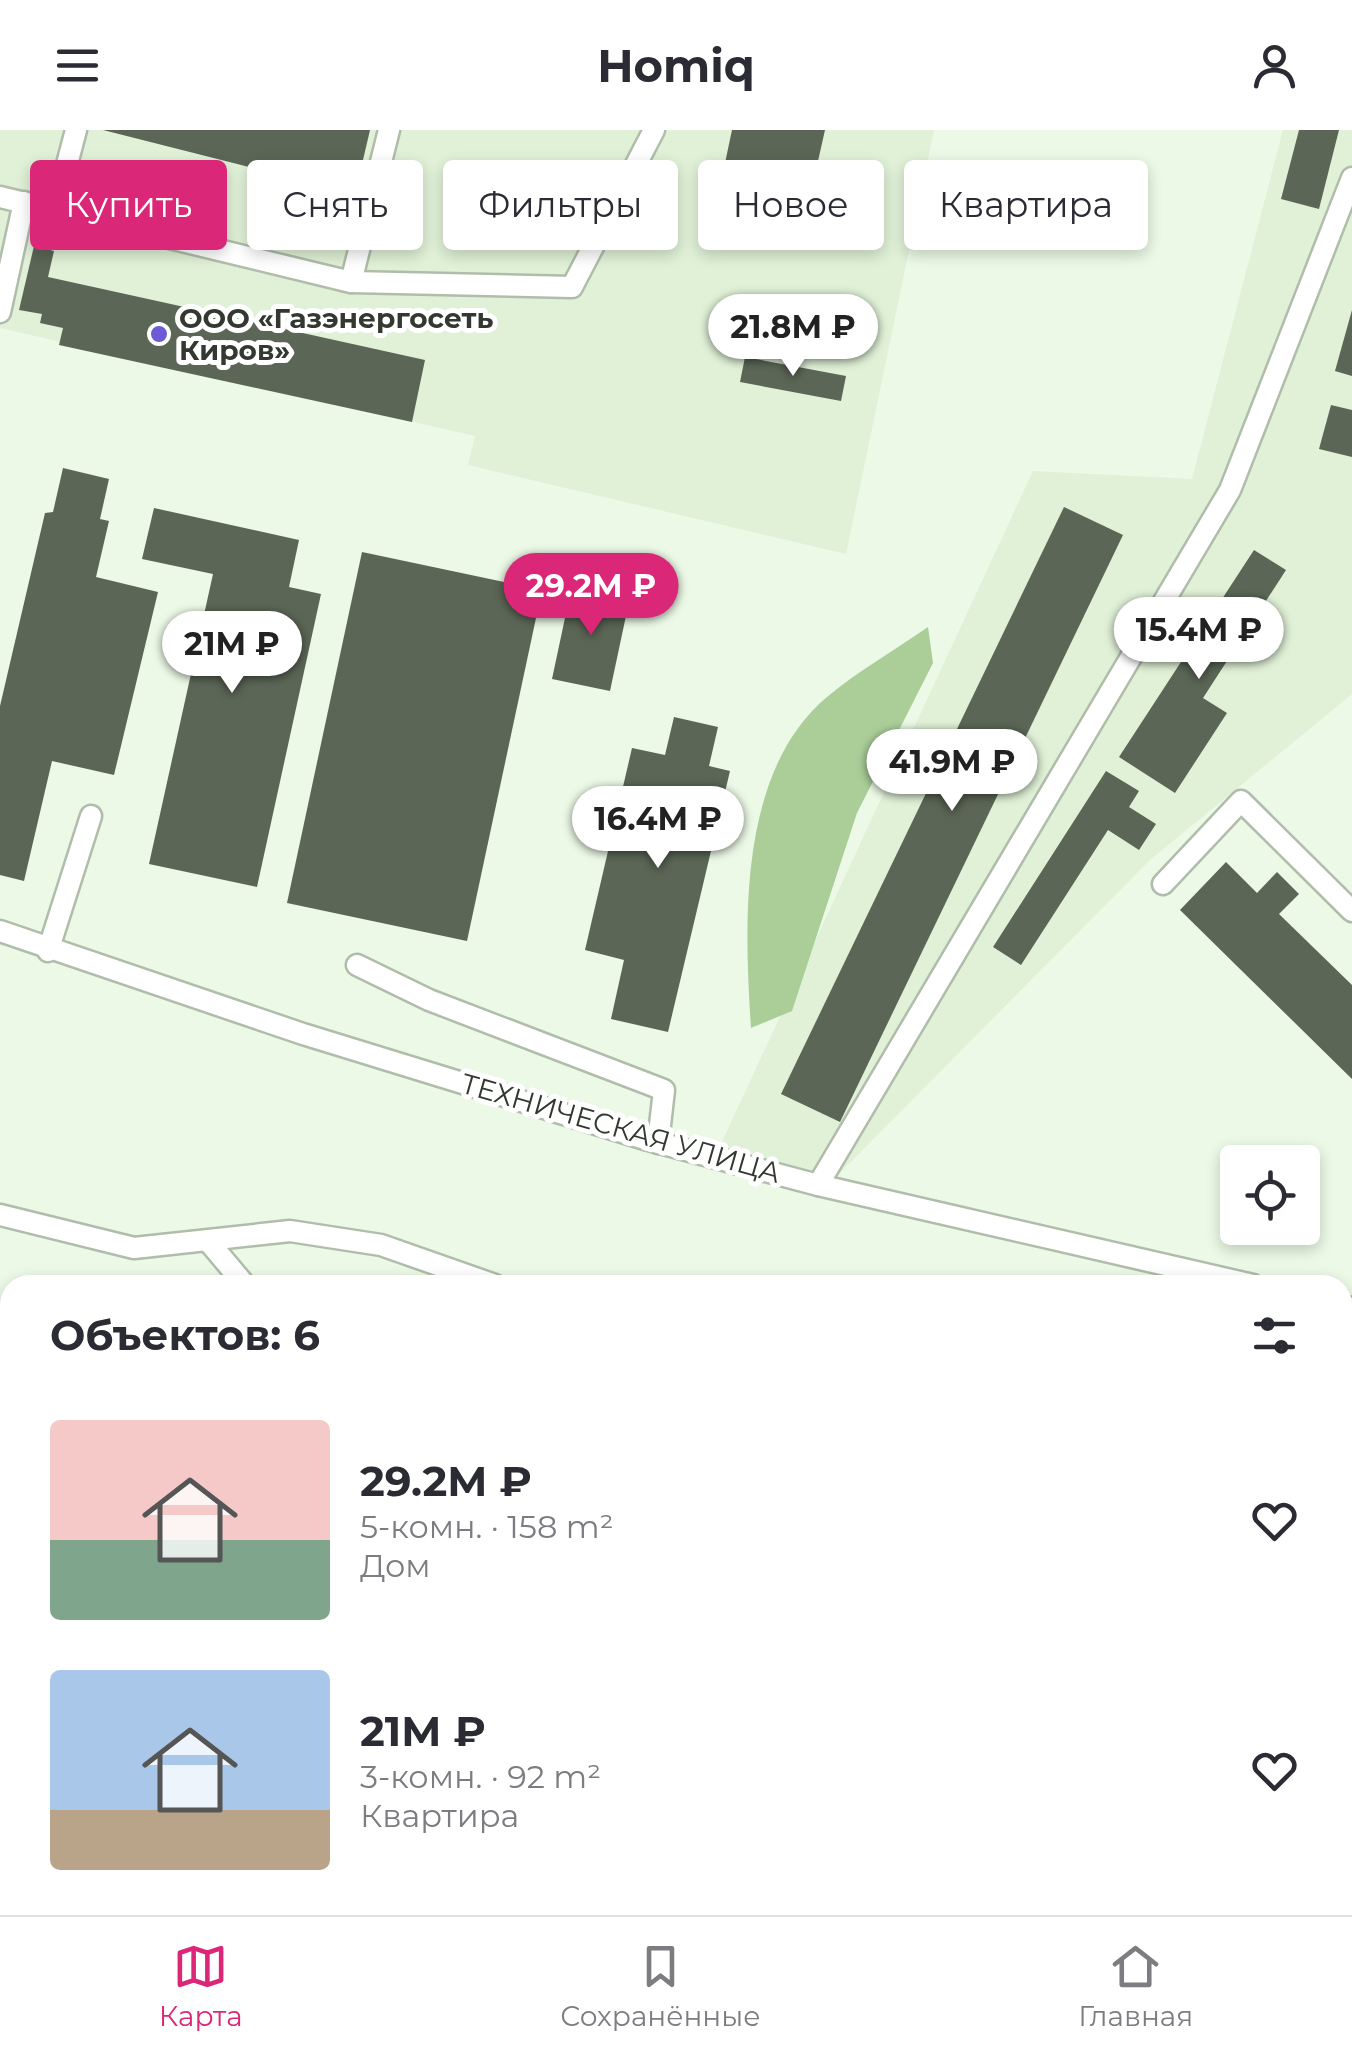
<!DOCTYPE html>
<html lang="ru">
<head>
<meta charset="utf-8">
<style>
  :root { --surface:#fff; --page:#f7f7f7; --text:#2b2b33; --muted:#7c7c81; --line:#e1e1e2; --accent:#db2777 }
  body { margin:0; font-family:Montserrat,sans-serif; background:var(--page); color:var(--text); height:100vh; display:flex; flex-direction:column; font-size:38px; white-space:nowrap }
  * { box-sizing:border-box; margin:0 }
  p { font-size:32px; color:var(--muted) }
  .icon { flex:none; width:55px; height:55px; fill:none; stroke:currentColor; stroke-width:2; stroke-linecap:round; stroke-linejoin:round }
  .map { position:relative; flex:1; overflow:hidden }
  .panel { position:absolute; left:0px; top:1145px; width:1352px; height:640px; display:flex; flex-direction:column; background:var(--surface); border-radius:30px 30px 0 0; box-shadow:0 5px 15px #0003 }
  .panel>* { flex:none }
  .banner { position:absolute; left:30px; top:30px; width:1292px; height:90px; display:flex; gap:20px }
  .buttons { position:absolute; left:1220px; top:1015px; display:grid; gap:20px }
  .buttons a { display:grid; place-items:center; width:100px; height:100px; border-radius:10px; background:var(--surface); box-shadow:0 5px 15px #0003; font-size:50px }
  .price { position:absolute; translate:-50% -85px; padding:0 22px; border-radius:35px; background:#fff; color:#222; font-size:32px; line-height:65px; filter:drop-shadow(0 2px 5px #0008) }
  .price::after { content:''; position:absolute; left:50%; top:60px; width:30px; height:22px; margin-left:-15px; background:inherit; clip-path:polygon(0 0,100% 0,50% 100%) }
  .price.on { background:var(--accent); color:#fff }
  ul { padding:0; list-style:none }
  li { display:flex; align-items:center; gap:30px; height:250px; padding:0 50px }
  li span { display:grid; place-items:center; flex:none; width:280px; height:200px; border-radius:10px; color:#555 }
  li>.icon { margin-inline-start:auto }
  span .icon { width:120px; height:120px; fill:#fffc; stroke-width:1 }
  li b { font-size:42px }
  h2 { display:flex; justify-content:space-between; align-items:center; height:120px; padding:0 50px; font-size:42px }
  .pill { padding:0 35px; border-radius:10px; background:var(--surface); box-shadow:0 5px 15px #0003; font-size:35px; line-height:90px }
  .pill.on { background:var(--accent); color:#fff }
  header { display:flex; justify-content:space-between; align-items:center; height:130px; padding:0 50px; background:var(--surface); font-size:45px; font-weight:700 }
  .tabs { display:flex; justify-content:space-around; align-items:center; height:140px; border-top:2px solid var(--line); background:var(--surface); font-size:28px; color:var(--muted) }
  .tabs a { display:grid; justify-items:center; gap:5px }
  .tabs .on { color:var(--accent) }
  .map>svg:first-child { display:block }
  .built { fill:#e0f1d7 }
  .forest { fill:#abce99 }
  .building { fill:#5b6656 }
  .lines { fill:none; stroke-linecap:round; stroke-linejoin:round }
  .lane-casing { stroke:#b0bdaa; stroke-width:25 }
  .lane { stroke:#fff; stroke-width:20 }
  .poi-dot { fill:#6b5bd4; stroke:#fff; stroke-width:4 }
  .labels { text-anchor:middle; stroke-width:10; stroke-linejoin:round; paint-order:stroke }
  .poi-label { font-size:28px; font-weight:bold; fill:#333830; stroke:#fff; text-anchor:start }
  .street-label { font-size:28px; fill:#333830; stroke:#fff }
</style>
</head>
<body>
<header><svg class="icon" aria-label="menu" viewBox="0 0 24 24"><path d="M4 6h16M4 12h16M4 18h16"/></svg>Homiq<svg class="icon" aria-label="person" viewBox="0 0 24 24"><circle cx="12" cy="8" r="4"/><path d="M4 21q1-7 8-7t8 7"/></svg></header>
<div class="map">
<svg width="1352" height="1785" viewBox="0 0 1352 1785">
  <rect width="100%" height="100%" fill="#ecf9e6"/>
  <g class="built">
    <path d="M 0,0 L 934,0 L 846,424 L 468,335 L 475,306 L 0,198 Z"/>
    <path d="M 1283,0 L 1352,0 L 1352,564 L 1150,730 L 832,1051 L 720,1016 L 1033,341 L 1192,349 Z"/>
  </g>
  <path class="forest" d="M 928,497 L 933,533 L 857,683 L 792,881 L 751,898 C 744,792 738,642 827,567 C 858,541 895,520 928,497 Z"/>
  <g class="building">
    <path d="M 103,0 L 370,0 L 355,64 Z"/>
    <path d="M 732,0 L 825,0 L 809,71 L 721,52 Z"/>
    <path d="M 1299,0 L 1339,0 L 1319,79 L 1281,69 Z"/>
    <path d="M 34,116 L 54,121 L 48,147 L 425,230 L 412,292 L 59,215 L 63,198 L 40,193 L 42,184 L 19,180 Z"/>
    <path d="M 1352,180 L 1352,246 L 1335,241 Z"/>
    <path d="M 745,227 L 846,246 L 841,271 L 740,252 Z"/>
    <path d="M 1331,275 L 1352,280 L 1352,327 L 1319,319 Z"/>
    <path d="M 63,338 L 109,349 L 100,389 L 109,391 L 96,447 L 158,462 L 114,645 L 52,631 L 24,751 L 0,745 L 0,576 L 45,383 L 53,382 Z"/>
    <path d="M 1064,377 L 1123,405 L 840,992 L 781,964 Z"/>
    <path d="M 154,378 L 299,410 L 289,457 L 321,464 L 257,757 L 149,734 L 213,444 L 142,429 Z"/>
    <path d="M 1254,420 L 1286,440 L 1203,568 L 1227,583 L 1175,663 L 1119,627 Z"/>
    <path d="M 362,422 L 542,460 L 467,811 L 287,773 Z"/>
    <path d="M 572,455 L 630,467 L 610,561 L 552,549 Z"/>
    <path d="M 674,587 L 718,597 L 709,636 L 730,641 L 668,902 L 611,889 L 624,830 L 585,820 L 632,618 L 665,625 Z"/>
    <path d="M 1106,641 L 1139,661 L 1129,677 L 1156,694 L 1139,720 L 1108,700 L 1021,835 L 993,817 Z"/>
    <path d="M 1226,732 L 1257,763 L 1277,742 L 1299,764 L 1279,784 L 1352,855 L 1352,949 L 1180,780 Z"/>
    <path d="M 1342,1226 L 1352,1228 L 1352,1323 L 1342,1321 Z"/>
    <path d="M 8,1369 L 10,1775 L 52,1775 L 50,1785 L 0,1785 L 0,1409 Z"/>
    <path d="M 1342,1640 L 1352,1644 L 1352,1726 L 1342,1723 Z"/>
    <path d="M 132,1775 L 210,1775 L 208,1785 L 130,1785 Z"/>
    <path d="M 438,1775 L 550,1775 L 548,1785 L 479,1785 Z"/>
    <path d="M 731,1775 L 797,1775 L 795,1785 L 729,1785 Z"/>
    <path d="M 914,1775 L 912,1785 L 874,1785 L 836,1777 Z"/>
  </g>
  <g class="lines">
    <defs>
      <g id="lane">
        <path d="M 0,67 L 351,152 L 389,0"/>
        <path d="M 55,80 L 76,0"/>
        <path d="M 351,152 L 572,157 L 654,0"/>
        <path d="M 0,182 L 24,72"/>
        <path d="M 1163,754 L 1241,671 L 1352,781"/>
        <path d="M 0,801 L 303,904 L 648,1010 L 818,1055 L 1253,1155"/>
        <path d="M 48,821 L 91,686"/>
        <path d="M 357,835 L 429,870 L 664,960 L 658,1013"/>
        <path d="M 818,1055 L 1230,360 L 1352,48"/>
        <path d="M 0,1085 L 134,1118 L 290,1101 L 381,1115 L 495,1155"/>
        <path d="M 208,1111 L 245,1155"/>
        <path d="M 1342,1176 L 1352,1178"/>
        <path d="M 999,1775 L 1000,1785"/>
        <path d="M 218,1785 L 220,1775"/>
        <path d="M 701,1785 L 703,1775"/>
      </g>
    </defs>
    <use href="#lane" class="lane-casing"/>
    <use href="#lane" class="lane"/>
  </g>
  <circle class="poi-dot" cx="159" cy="204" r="10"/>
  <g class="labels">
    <g class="poi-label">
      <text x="179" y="198">ООО «Газэнергосеть<tspan x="179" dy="32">Киров»</tspan></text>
    </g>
    <g class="street-label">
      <text transform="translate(621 998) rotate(16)" y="10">ТЕХНИЧЕСКАЯ УЛИЦА</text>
    </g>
  </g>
</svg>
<div class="buttons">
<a><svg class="icon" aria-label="locate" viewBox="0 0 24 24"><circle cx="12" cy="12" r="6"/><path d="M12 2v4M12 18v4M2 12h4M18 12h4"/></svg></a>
</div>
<b class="price" style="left:793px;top:249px">21.8M ₽</b>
<b class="price on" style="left:591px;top:508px">29.2M ₽</b>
<b class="price" style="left:1199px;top:552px">15.4M ₽</b>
<b class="price" style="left:232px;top:566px">21M ₽</b>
<b class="price" style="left:952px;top:684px">41.9M ₽</b>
<b class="price" style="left:658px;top:741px">16.4M ₽</b>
<div class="banner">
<a class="pill on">Купить</a>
<a class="pill">Снять</a>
<a class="pill">Фильтры</a>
<a class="pill">Новое</a>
<a class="pill">Квартира</a>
</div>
<section class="panel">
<h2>Объектов: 6<svg class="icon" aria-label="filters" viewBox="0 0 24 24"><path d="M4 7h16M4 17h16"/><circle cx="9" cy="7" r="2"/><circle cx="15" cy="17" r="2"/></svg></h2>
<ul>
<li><span style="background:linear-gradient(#f6c9c9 60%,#7fa58c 0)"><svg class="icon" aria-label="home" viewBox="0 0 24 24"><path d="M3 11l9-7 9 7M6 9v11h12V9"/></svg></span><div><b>29.2M ₽</b><p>5-комн. · 158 m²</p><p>Дом</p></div><svg class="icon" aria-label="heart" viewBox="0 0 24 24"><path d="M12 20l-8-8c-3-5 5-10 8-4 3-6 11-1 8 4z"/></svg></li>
<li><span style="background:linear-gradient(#a9c7e8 70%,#b9a48a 0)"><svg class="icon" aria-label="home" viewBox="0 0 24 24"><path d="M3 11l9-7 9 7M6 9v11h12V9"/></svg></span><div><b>21M ₽</b><p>3-комн. · 92 m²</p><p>Квартира</p></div><svg class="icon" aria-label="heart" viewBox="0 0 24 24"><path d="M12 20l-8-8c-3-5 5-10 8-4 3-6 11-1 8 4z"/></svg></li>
</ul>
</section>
</div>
<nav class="tabs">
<a class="on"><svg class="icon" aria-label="map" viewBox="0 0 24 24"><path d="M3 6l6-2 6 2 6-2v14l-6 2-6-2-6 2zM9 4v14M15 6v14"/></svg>Карта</a>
<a><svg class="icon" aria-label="saved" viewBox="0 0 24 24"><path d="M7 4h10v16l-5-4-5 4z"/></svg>Сохранённые</a>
<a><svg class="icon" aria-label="home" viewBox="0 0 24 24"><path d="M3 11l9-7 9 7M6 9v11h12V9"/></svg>Главная</a>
</nav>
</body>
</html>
